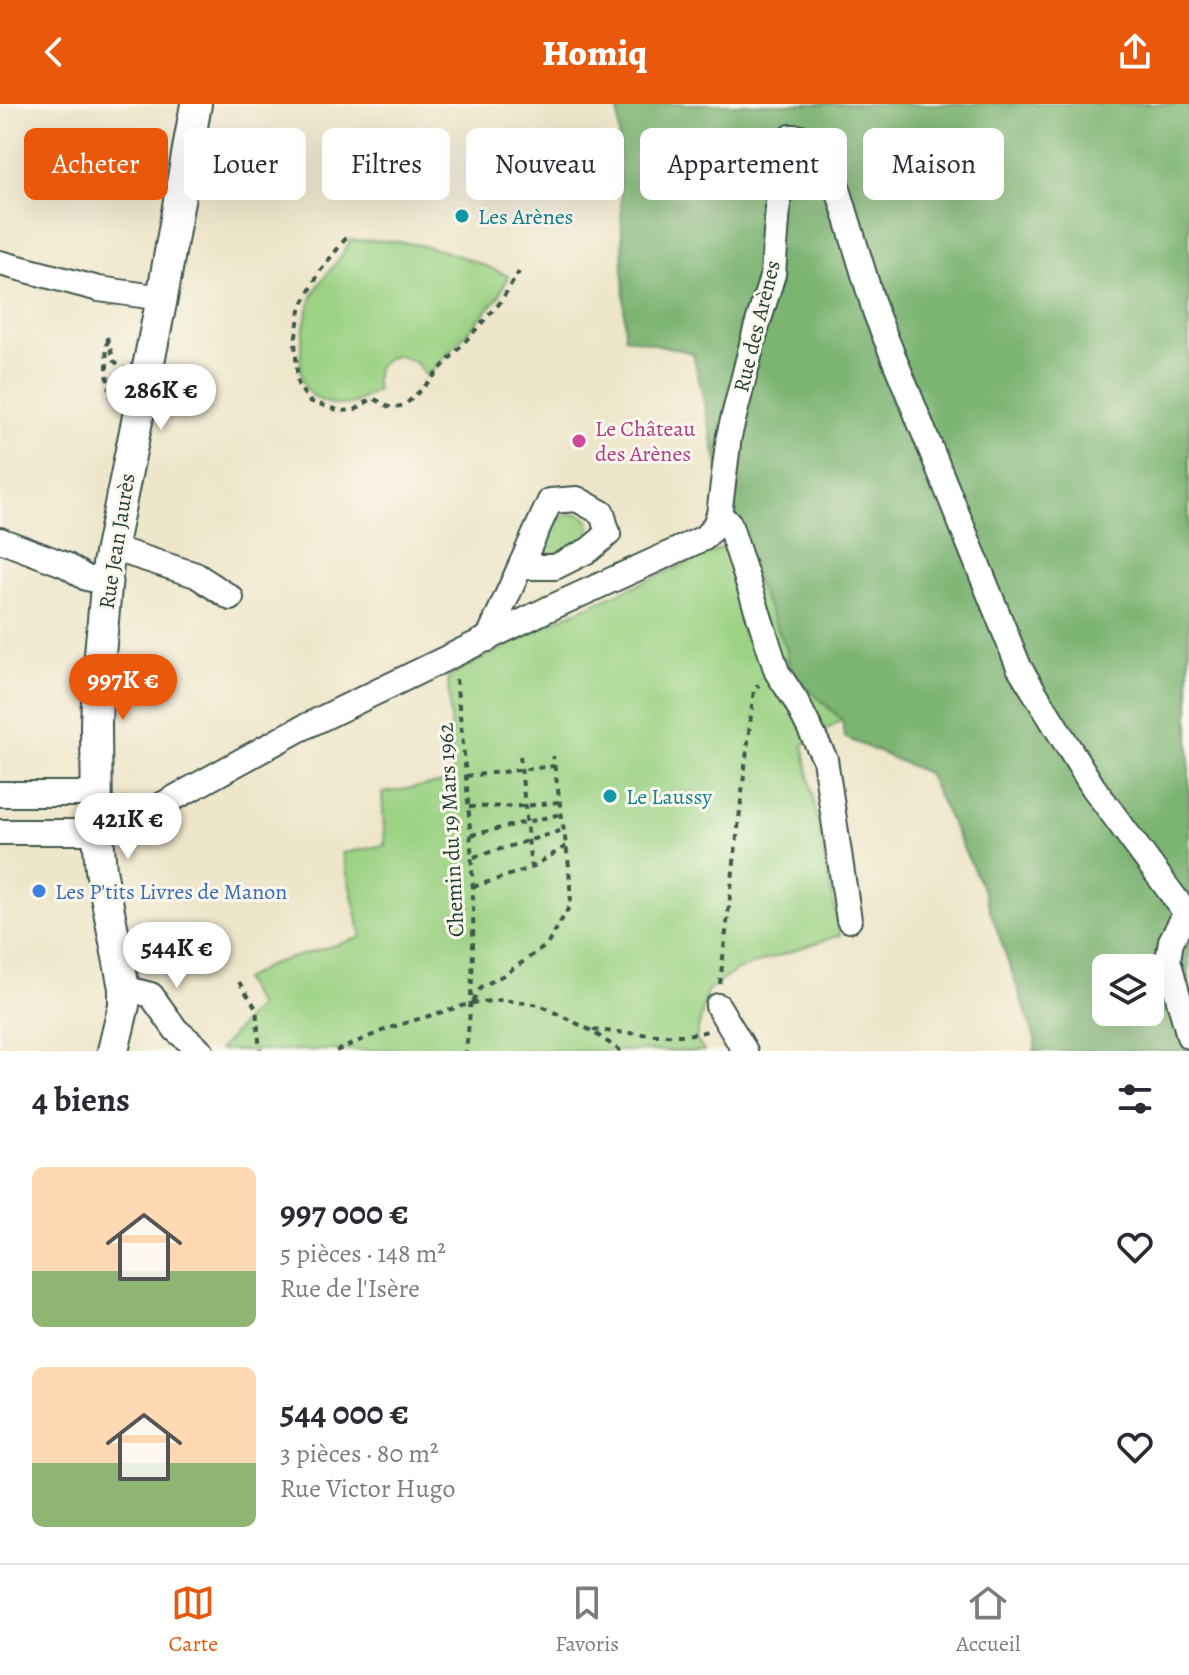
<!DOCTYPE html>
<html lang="fr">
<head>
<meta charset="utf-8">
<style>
  :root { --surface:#fff; --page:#f7f7f7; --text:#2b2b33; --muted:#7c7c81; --line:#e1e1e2; --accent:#ea580c }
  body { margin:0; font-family:Alegreya,serif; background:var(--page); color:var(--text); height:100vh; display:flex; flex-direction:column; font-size:30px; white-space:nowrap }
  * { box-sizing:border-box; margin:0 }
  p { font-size:26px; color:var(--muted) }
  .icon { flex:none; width:44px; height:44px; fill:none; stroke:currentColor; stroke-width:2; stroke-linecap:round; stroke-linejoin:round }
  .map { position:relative; height:947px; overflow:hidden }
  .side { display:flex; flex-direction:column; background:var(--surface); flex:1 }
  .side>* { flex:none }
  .hud { position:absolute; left:24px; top:24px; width:1142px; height:72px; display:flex; gap:16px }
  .tools { position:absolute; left:1092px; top:850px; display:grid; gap:16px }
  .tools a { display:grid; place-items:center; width:72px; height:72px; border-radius:12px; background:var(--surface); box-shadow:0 8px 32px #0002; font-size:40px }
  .price { position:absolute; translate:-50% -68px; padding:0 18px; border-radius:28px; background:#fff; color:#222; font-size:26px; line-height:52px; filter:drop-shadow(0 2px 4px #0008) }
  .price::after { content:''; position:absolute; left:50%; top:48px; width:24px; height:18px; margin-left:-12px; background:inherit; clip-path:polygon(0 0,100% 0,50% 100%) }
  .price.current { background:var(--accent); color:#fff }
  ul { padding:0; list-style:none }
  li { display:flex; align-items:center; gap:24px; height:200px; padding:0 32px }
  li span { display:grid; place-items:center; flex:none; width:224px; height:160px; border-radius:12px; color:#555 }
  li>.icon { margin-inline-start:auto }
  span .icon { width:96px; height:96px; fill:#fffc; stroke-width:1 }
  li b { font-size:34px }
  h2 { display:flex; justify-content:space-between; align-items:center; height:96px; padding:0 32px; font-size:34px }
  .tag { padding:0 28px; border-radius:12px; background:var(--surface); box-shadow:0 8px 32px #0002; font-size:28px; line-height:72px }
  .tag.current { background:var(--accent); color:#fff }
  header { display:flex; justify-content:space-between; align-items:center; height:104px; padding:0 32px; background:var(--accent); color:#fff; font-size:36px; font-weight:800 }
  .menu { display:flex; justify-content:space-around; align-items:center; height:112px; border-top:2px solid var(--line); background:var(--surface); font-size:22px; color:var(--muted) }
  .menu a { display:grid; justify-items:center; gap:4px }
  .menu .current { color:var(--accent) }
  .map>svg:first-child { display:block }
  .green { fill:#9bd284; stroke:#5d885c; stroke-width:2 }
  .forest { fill:#7cb472; stroke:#4e7853; stroke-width:2; fill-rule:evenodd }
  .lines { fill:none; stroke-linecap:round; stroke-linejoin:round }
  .minor-casing { stroke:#3e564a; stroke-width:28 }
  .major-casing { stroke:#3e564a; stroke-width:34 }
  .path { stroke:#3e564a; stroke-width:4; stroke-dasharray:6 6; stroke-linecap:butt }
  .minor { stroke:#fff; stroke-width:24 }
  .major { stroke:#fff; stroke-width:30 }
  .culture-dot { fill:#0f9aa8; stroke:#fbf7ec; stroke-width:3 }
  .hotel-dot { fill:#d1479c; stroke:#fbf7ec; stroke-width:3 }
  .shop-dot { fill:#3f7fe0; stroke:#fbf7ec; stroke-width:3 }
  .labels { text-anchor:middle; stroke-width:6; stroke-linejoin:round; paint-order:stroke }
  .culture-label { font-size:22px; fill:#0d838f; stroke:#fbf7ec; text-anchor:start }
  .street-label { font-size:22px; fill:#1f3d34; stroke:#fbf7ec }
  .hotel-label { font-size:22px; fill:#b23c85; stroke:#fbf7ec; text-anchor:start }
  .shop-label { font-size:22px; fill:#366cbe; stroke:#fbf7ec; text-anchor:start }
</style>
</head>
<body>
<header><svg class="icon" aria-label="back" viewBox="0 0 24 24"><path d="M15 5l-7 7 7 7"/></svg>Homiq<svg class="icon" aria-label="share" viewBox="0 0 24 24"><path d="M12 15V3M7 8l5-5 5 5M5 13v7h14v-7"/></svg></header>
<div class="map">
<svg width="1189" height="947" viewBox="0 0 1189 947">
  <rect width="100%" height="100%" fill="#fbf7ec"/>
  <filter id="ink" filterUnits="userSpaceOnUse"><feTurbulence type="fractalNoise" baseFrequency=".0125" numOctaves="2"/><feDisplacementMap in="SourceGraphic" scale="16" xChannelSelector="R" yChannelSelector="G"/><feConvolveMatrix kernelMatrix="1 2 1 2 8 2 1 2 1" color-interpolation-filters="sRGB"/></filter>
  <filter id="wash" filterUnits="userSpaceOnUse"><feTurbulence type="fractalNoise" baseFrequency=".006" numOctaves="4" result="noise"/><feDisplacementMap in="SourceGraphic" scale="32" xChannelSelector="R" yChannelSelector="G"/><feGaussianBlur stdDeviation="1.8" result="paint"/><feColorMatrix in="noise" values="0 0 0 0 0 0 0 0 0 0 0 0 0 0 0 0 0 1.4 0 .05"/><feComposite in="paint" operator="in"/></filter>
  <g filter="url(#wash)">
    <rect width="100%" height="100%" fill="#eee6ca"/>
    <g class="green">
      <path d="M 350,136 C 367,137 384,136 400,138 C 438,142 474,156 508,172 L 499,193 L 427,273 L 416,259 L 398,251 C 377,257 373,265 377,286 C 356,299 346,307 320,296 C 312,292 306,287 303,278 C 296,258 305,206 315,187 C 325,169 343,155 350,136 Z"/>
      <path d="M 569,409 L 582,411 L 590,419 L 590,430 L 560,449 L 548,451 L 545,446 L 557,416 Z"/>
      <path d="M 738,437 L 842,616 L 803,641 L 840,831 L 737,866 L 707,887 L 696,935 L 704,947 L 219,946 L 258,902 L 243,876 L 271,860 L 362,833 L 342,749 L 385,741 L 382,689 L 453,677 L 448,573 L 565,512 Z"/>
    </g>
    <path class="forest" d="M 618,0 L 1189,0 L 1189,947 L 1034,947 L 1036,937 L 982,783 L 927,669 L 844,633 L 842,616 L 789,567 L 787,546 L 738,437 L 727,403 L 693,249 L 625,233 ZM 1106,864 L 1150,864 L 1150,908 L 1106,908 Z"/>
  </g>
  <g filter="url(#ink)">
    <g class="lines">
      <defs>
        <g id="minor">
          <path d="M 0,159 L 99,185 L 162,194"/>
          <path d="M 719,411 L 729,419 L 777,568 L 796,597 L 825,655 L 849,816"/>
          <path d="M 0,436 L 66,461 L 86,474 L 107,478"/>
          <path d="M 112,444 L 196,471 L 231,494"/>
          <path d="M 488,535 C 508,489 529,443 550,397 L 577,395 L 602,409 L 608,430 L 589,446 L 555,463 L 520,463"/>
          <path d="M 0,690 L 97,690"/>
          <path d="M 97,720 L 147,709 L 296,627 L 548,505 L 704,434 L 714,423 L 719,411 L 729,332 L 756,225 L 773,170 L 778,103 L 778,59 L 783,42 L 791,33 C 809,33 818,38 828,52 L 876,210 L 1019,563 L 1093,683 L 1186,809"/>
          <path d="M 0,728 L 98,728"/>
          <path d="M 1186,809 L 1171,837 L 1168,856 L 1189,932"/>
          <path d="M 124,884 L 151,891 L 176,926 L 201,947"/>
          <path d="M 718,902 L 745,947"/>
        </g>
        <path id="major" d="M 113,947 L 124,901 L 124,884 L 101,766 L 97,720 L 96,620 L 98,573 L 108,460 L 162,194 L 196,0"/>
      </defs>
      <use href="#minor" class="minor-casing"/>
      <use href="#major" class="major-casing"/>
      <g class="path">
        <path d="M 346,134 L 320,167 L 300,206 L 295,238 L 298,281 L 309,297 L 341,307 L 355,306 L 373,294 L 391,304 L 405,301 L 423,284 L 499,200 L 519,168"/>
        <path d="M 107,233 L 114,257 L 124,264"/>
        <path d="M 109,236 L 106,241 L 108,282 L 112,288 L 119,289"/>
        <path d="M 456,575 C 470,700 481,821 466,947"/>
        <path d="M 520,652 L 531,764"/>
        <path d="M 466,672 L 554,662"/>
        <path d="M 469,703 L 525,702 L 559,698"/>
        <path d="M 471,731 L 561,710"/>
        <path d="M 474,753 L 563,726"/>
        <path d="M 473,783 L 531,764 L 566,742"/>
        <path d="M 239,878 L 256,904 L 260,947"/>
        <path d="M 720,880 L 754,585 L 759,581"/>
        <path d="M 473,897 L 481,883 L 504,871 L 547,841 L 571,800 L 569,762 L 553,652"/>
        <path d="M 593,926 C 623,928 681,936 707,927"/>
        <path d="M 336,947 L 389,924 L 472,899 L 502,896 L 540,901 L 590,926 L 621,947"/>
      </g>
      <use href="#minor" class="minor"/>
      <use href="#major" class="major"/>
    </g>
  </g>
  <g class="culture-dot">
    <circle cx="462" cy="112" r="8"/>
    <circle cx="610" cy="692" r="8"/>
  </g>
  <circle class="hotel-dot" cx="579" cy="337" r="8"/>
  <circle class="shop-dot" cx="39" cy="787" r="8"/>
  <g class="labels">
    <g class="culture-label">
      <text x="478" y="120">Les Arènes</text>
      <text x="626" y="700">Le Laussy</text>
    </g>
    <g class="street-label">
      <text transform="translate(756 222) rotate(-76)" y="8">Rue des Arènes</text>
      <text transform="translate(116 437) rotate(-81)" y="8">Rue Jean Jaurès</text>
      <text transform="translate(450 726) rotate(-93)" y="8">Chemin du 19 Mars 1962</text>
    </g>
    <g class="hotel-label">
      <text x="595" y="332">Le Château<tspan x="595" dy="25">des Arènes</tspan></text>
    </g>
    <g class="shop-label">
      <text x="55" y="795">Les P'tits Livres de Manon</text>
    </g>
  </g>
</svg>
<div class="tools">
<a><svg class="icon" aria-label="layers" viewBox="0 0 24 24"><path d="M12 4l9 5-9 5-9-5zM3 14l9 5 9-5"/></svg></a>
</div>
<b class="price" style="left:161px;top:328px">286K €</b>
<b class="price current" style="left:123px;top:618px">997K €</b>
<b class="price" style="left:128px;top:757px">421K €</b>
<b class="price" style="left:177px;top:886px">544K €</b>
<div class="hud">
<a class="tag current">Acheter</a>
<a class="tag">Louer</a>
<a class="tag">Filtres</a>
<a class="tag">Nouveau</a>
<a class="tag">Appartement</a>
<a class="tag">Maison</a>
</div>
</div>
<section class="side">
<h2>4 biens<svg class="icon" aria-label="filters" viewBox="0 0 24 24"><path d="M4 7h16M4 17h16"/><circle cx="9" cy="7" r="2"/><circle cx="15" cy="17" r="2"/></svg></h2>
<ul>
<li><span style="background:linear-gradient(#ffd9b3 65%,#8fb573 0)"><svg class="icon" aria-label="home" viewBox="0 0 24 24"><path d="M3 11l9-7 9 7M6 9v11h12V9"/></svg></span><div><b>997 000 €</b><p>5 pièces · 148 m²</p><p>Rue de l'Isère</p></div><svg class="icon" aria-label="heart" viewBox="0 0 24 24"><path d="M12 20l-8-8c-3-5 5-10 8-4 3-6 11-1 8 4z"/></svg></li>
<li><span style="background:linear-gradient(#ffd9b3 60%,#8fb573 0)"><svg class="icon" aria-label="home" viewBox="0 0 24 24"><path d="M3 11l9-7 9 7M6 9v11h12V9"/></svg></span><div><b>544 000 €</b><p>3 pièces · 80 m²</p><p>Rue Victor Hugo</p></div><svg class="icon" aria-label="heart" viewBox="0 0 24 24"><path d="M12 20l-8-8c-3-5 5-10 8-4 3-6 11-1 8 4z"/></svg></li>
</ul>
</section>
<nav class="menu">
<a class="current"><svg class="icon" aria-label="map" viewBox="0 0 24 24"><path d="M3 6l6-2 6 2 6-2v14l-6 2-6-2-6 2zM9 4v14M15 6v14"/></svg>Carte</a>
<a><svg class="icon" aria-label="saved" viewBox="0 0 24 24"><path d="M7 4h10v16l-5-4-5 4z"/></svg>Favoris</a>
<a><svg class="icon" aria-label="home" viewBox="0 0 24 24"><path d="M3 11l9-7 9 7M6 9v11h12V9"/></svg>Accueil</a>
</nav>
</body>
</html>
